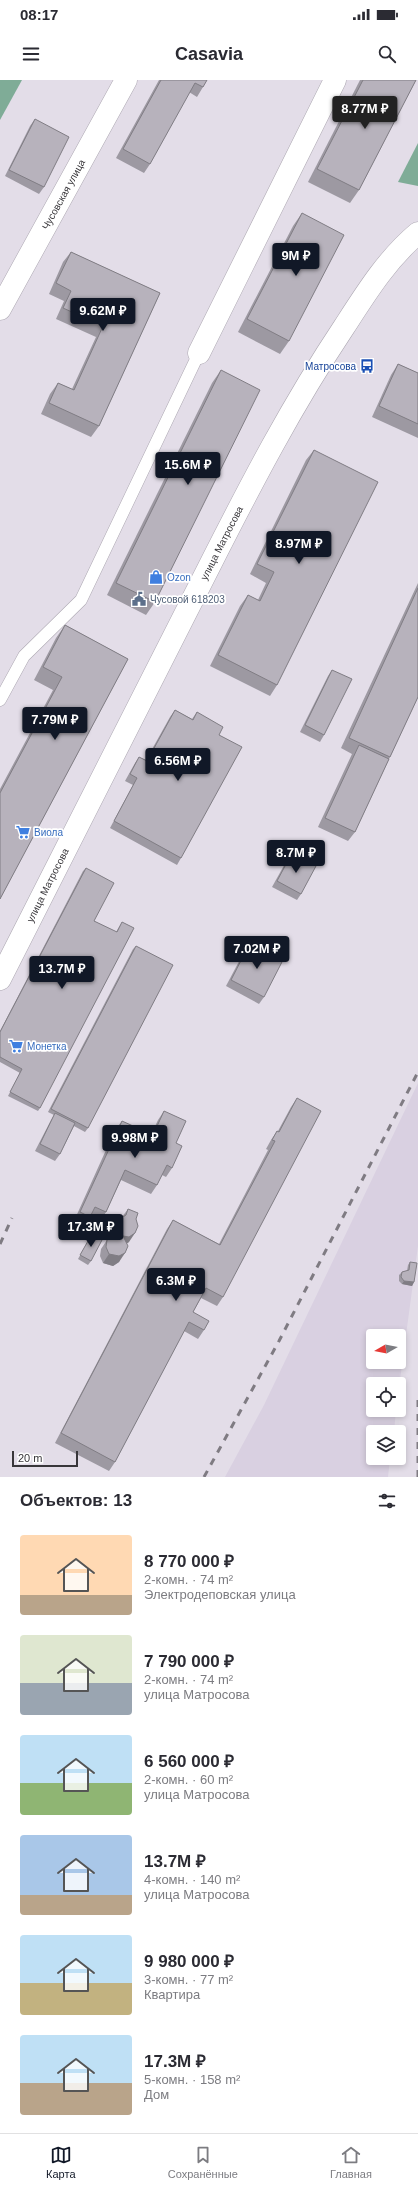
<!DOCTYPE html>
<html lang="ru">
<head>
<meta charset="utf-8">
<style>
  :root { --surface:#fff; --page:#f2f2f3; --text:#2b2b33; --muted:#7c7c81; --line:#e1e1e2; --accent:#111827 }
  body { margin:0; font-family:Arial,sans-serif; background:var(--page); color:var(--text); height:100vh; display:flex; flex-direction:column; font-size:15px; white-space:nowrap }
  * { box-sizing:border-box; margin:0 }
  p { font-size:13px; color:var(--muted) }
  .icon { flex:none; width:22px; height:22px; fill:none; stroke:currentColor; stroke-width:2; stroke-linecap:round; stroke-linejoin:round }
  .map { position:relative; height:1397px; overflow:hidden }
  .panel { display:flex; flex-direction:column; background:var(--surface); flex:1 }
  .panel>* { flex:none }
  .needle { width:26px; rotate:261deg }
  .buttons { position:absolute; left:366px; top:1249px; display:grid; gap:8px }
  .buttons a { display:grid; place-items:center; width:40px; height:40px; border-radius:4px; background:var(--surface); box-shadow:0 2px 6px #0003; font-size:20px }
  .scale { position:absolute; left:12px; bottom:10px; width:66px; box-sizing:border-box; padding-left:4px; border:2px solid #38363a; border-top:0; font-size:11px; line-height:14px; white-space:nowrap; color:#38363a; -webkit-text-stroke:3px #fff; paint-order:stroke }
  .price { position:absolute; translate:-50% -34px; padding:0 9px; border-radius:4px; background:var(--accent); color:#fff; font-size:13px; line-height:26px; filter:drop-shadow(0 1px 2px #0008) }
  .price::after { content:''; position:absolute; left:50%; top:24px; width:12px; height:9px; margin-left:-6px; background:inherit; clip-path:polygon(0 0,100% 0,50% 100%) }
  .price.on { background:#222; color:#fff }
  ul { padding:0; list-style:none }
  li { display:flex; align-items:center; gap:12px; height:100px; padding:0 20px }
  li span { display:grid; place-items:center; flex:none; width:112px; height:80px; border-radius:4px; color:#555 }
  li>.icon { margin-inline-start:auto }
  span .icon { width:48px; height:48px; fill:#fffc; stroke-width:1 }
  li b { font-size:17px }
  h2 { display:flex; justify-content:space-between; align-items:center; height:48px; padding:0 20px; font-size:17px }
  .status { display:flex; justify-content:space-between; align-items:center; height:28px; padding:0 20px; background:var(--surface); direction:ltr }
  .status svg { height:11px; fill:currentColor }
  header { display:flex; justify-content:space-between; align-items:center; height:52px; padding:0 20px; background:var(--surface); font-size:18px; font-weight:800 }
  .dock { display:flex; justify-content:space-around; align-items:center; height:56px; border-top:1px solid var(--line); background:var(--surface); font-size:11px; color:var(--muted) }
  .dock a { display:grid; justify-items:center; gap:2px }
  .dock .on { color:var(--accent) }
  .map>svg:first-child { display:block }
  .built { fill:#d9d0e1; fill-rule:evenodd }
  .forest { fill:#7fac97 }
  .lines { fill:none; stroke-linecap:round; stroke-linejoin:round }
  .lane-casing { stroke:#ada8b2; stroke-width:13 }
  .street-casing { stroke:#ada8b2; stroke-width:23 }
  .secondary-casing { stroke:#ada8b2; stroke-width:23 }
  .lane { stroke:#fff; stroke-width:12 }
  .street { stroke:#fff; stroke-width:22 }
  .secondary { stroke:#fff; stroke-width:22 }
  .rail { stroke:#7f7b82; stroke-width:3; stroke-dasharray:7 7; stroke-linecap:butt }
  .wall { fill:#9d99a2 }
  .shaded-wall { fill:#807d84 }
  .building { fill:#b7b2bc; stroke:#807d84 }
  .labels { text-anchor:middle; stroke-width:3.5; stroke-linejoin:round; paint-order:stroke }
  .street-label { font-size:10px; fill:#38363a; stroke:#fff }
  .transit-label { font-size:10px; fill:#164399; stroke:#fff; text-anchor:end }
  .shop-label { font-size:10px; fill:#366cbe; stroke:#fff; text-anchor:start }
  .service-label { font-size:10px; fill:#4e5e75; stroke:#fff; text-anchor:start }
</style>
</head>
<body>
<div class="status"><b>08:17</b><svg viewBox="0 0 49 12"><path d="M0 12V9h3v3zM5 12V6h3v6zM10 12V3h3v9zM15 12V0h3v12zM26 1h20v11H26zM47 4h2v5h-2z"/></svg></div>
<header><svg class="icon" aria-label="menu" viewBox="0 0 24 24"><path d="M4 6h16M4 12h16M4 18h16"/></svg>Casavia<svg class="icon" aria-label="search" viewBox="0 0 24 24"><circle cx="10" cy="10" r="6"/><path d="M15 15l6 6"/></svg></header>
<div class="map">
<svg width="418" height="1397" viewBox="0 0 418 1397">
  <rect width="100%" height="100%" fill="#e3dde8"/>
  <path class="built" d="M 418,1003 L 418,1166 L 399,1307 L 399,1304 L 373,1304 L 373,1330 L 396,1330 L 394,1352 L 373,1352 L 373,1378 L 390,1378 L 388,1397 L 225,1397 L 264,1325 ZM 373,1256 L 399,1256 L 399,1282 L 373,1282 Z"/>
  <g class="forest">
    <path d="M 0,0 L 22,0 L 0,40 Z"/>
    <path d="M 418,63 L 418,106 L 398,102 Z"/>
  </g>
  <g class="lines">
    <defs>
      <path id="lane" d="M 0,620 L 24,576 L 81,520 L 199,273"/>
      <g id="street">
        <path id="s1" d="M 0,229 L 126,0"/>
        <path d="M 199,273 L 335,0"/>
      </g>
      <g id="secondary">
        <path id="s2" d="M 0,899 C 69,761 139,624 209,487 C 251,404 292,325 344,247 C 366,213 387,179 418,153"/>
      </g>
    </defs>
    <use href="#lane" class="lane-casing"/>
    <use href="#street" class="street-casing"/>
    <use href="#secondary" class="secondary-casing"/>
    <use href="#lane" class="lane"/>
    <use href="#street" class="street"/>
    <use href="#secondary" class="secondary"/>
    <g class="rail">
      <path d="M 0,1164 L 12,1138"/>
      <path d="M 204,1397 L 279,1261 L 418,992"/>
      <path d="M 418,1397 L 418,1315"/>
    </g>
  </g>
  <g class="wall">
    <path d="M 159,0 L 207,0 L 203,7 L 197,17 L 189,12 L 150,84 L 144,93 L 116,78 Z"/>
    <path d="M 360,0 L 416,0 L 359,110 L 350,123 L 308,102 Z"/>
    <path d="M 35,39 L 44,107 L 39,114 L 5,96 L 30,46 Z"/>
    <path d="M 302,133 L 289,261 L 280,274 L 238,252 L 293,146 Z"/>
    <path d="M 71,172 L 160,213 L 99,346 L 91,357 L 41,334 L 50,314 L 58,303 L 72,309 L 96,257 L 56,239 L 64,221 L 49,214 L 63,182 Z"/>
    <path d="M 398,284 L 418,293 L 418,358 L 372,337 L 391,295 Z"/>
    <path d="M 221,290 L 155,522 L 146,535 L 107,515 L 212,303 Z"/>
    <path d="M 314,370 L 277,605 L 270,616 L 210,586 L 240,526 L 248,515 L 258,520 L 266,503 L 250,494 L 306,380 Z"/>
    <path d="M 418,503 L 418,617 L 355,752 L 348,761 L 318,747 L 352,674 L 341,668 Z"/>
    <path d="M 65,545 L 128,579 L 0,819 L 0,709 L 53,610 L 34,600 L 56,558 Z"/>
    <path d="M 332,590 L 324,655 L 320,662 L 300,652 L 328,596 Z"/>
    <path d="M 175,630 L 192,639 L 197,632 L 219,655 L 181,778 L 177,785 L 110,748 L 133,705 L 125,701 L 135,683 L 139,677 L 146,680 L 170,637 Z"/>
    <path d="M 292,774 L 301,814 L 297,820 L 272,807 L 287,780 Z"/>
    <path d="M 86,788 L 94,841 L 116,852 L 122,842 L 40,1028 L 38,1031 L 8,1016 L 20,993 L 0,982 L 0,951 L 83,791 Z"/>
    <path d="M 250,863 L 264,917 L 259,924 L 226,906 L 245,870 Z"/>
    <path d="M 136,866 L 88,1048 L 85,1052 L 74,1046 L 60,1074 L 55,1081 L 35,1071 L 51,1040 L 54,1035 L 48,1032 L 133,869 Z"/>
    <path d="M 297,1018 L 223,1217 L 217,1226 L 201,1218 L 193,1232 L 204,1250 L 198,1259 L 184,1251 L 115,1382 L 109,1391 L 55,1363 L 167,1149 L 173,1140 L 219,1164 L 268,1070 L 266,1069 L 271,1060 L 277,1051 L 278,1051 L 291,1027 Z"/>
    <path d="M 164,1031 L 176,1063 L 172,1088 L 166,1097 L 162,1095 L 157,1105 L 151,1114 L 121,1100 L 106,1132 L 100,1141 L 90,1136 L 83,1146 L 74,1141 L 115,1050 L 122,1041 L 151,1055 L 158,1040 Z"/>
    <path d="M 128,1129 L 129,1162 L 127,1163 L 119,1182 L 113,1186 L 103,1183 L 100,1176 L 101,1169 L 107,1160 L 110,1158 L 110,1157 L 111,1150 L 117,1141 L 122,1137 Z"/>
    <path d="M 92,1154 L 91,1181 L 88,1185 L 78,1179 Z"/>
    <path d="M 410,1182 L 414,1202 L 412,1206 L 402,1204 L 399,1201 L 399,1195 L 402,1192 L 407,1191 L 408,1185 Z"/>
  </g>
  <g class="shaded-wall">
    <path d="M 135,1153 L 129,1162 L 123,1166 L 123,1156 Z"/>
    <path d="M 125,1173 L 119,1182 L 113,1186 L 103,1183 L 109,1174 Z"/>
    <path d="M 404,1201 L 414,1202 L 412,1206 L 402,1204 Z"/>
  </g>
  <g class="building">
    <path d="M 161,0 L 207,0 L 203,7 L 195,3 L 150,84 L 123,69 Z"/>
    <path d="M 363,0 L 416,0 L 359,110 L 317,89 Z"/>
    <path d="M 35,39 L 69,57 L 44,107 L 9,90 Z"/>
    <path d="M 302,133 L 344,155 L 289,261 L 247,239 Z"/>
    <path d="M 71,172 L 160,213 L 99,346 L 49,323 L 58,303 L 74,310 L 103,246 L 63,228 L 71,211 L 56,203 Z"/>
    <path d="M 398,284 L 418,293 L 418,344 L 379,326 Z"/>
    <path d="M 221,290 L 260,310 L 155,522 L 116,503 Z"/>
    <path d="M 314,370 L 378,402 L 277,605 L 218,575 L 248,515 L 260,521 L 274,492 L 257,484 Z"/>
    <path d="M 418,508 L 418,617 L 390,677 L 349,658 Z"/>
    <path d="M 65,545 L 128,579 L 0,819 L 0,713 L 62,597 L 43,587 Z"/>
    <path d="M 332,590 L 352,599 L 324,655 L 305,645 Z"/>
    <path d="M 175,630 L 193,640 L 197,632 L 223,647 L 219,655 L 242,667 L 181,778 L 114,741 L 137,698 L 130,694 L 139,677 L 147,681 Z"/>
    <path d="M 359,665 L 389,679 L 355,752 L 325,738 Z"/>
    <path d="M 292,773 L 316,786 L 301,814 L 277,801 Z"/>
    <path d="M 86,788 L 114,803 L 94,841 L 117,852 L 122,842 L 134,848 L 40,1028 L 10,1012 L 22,989 L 0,977 L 0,952 Z"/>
    <path d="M 250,863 L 283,880 L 264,917 L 231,900 Z"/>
    <path d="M 136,866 L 173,885 L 88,1048 L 51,1029 Z"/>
    <path d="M 297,1018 L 321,1031 L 223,1217 L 206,1208 L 193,1232 L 209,1241 L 204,1250 L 189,1242 L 115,1382 L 61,1353 L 173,1140 L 220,1165 L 275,1061 L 272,1060 L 277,1051 L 279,1052 Z"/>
    <path d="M 164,1031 L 186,1041 L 176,1063 L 182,1066 L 172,1088 L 167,1085 L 157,1105 L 125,1090 L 106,1132 L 95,1127 L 90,1137 L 80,1132 L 122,1041 L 153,1055 Z"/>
    <path d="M 55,1033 L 75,1043 L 60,1074 L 40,1064 Z"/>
    <path d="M 128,1129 L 138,1133 L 136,1139 L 138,1146 L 135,1153 L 129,1157 L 123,1156 L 128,1166 L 125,1173 L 119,1176 L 109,1174 L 106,1167 L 107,1160 L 113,1155 L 121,1155 L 116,1148 L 117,1141 L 126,1135 Z"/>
    <path d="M 92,1154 L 102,1160 L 91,1181 L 80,1175 Z"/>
    <path d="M 410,1182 L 417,1183 L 414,1202 L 404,1201 L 401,1197 L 402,1192 L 409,1190 Z"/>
  </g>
  <defs>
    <symbol id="bus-bare" viewBox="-9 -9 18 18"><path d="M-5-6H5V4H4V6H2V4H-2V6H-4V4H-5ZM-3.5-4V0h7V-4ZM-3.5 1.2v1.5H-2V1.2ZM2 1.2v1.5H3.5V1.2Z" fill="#1a4fb4" stroke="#fff" stroke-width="2.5" paint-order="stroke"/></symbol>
    <symbol id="shop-bare" viewBox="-9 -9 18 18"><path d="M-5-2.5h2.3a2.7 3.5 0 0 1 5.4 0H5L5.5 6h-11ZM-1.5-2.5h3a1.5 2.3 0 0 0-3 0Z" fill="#3f7fe0" stroke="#fff" stroke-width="2.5" paint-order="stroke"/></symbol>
    <symbol id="civic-bare" viewBox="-9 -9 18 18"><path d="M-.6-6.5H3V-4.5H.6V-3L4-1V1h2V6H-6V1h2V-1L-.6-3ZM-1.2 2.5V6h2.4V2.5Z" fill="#5c6f8a" stroke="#fff" stroke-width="2.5" paint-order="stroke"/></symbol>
    <symbol id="supermarket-bare" viewBox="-9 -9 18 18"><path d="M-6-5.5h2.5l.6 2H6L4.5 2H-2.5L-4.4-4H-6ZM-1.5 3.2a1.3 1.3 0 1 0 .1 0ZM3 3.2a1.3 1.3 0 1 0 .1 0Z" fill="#3f7fe0" stroke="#fff" stroke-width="2.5" paint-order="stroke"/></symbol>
  </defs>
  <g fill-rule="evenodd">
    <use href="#bus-bare" x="357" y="276" width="20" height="20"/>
    <use href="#shop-bare" x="146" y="487" width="20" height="20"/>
    <use href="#civic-bare" x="129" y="509" width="20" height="20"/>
    <use href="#supermarket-bare" x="13" y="742" width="20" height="20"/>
    <use href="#supermarket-bare" x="6" y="956" width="20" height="20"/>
  </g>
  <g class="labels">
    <g class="street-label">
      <text dy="4" stroke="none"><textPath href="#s1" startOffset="131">Чусовская улица</textPath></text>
      <text dy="4" stroke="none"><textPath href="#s2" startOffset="489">улица Матросова</textPath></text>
      <text dy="4" stroke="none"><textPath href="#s2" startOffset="105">улица Матросова</textPath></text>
    </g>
    <g class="transit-label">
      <text x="356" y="290">Матросова</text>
    </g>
    <g class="shop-label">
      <text x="167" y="501">Ozon</text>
      <text x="34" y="756">Виола</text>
      <text x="27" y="970">Монетка</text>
    </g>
    <g class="service-label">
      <text x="150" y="523">Чусовой 618203</text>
    </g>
  </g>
</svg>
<div class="buttons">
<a><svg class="needle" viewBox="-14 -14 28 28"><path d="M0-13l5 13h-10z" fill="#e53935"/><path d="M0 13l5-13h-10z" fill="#7c7c81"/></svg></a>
<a><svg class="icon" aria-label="locate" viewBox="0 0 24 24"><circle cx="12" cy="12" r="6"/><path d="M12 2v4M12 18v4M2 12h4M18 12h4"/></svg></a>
<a><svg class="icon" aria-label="layers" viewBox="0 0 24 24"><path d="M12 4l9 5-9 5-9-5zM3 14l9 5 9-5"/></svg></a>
</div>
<div class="scale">20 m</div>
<b class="price on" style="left:365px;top:50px">8.77M ₽</b>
<b class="price" style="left:296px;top:197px">9M ₽</b>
<b class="price" style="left:103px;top:252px">9.62M ₽</b>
<b class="price" style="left:188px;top:406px">15.6M ₽</b>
<b class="price" style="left:299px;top:485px">8.97M ₽</b>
<b class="price" style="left:55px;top:661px">7.79M ₽</b>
<b class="price" style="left:178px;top:702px">6.56M ₽</b>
<b class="price" style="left:296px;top:794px">8.7M ₽</b>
<b class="price" style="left:257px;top:890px">7.02M ₽</b>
<b class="price" style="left:62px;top:910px">13.7M ₽</b>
<b class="price" style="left:135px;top:1079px">9.98M ₽</b>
<b class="price" style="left:91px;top:1168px">17.3M ₽</b>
<b class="price" style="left:176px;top:1222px">6.3M ₽</b>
</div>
<section class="panel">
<h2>Объектов: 13<svg class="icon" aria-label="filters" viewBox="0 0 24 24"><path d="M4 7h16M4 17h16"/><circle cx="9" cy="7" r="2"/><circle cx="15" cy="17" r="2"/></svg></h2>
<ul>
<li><span style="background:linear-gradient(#ffd9b3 75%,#b9a48a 0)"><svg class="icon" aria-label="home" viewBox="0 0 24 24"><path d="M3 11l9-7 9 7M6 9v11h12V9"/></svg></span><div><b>8 770 000 ₽</b><p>2-комн. · 74 m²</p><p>Электродеповская улица</p></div></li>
<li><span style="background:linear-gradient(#dfe7d0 60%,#9aa5b1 0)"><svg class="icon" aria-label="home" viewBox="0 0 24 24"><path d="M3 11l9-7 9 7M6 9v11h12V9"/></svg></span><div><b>7 790 000 ₽</b><p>2-комн. · 74 m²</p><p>улица Матросова</p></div></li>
<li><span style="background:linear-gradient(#bfe0f5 60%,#8fb573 0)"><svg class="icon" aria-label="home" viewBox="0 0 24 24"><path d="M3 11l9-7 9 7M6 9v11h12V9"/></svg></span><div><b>6 560 000 ₽</b><p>2-комн. · 60 m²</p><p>улица Матросова</p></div></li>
<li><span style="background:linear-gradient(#a9c7e8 75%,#b9a48a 0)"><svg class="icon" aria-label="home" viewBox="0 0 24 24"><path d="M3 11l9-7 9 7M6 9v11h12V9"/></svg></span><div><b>13.7M ₽</b><p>4-комн. · 140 m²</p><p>улица Матросова</p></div></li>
<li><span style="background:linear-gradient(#bfe0f5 60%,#c2b280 0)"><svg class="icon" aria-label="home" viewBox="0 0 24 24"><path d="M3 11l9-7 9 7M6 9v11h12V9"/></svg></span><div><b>9 980 000 ₽</b><p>3-комн. · 77 m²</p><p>Квартира</p></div></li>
<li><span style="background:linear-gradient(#bfe0f5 60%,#b9a48a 0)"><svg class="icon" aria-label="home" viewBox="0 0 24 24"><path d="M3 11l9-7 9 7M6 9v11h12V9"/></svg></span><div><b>17.3M ₽</b><p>5-комн. · 158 m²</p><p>Дом</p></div></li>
</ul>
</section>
<nav class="dock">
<a class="on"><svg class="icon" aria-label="map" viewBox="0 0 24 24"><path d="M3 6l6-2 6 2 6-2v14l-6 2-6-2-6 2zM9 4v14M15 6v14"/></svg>Карта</a>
<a><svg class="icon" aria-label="saved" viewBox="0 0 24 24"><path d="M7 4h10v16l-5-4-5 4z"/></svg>Сохранённые</a>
<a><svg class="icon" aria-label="home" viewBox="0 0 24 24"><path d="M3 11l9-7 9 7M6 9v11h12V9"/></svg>Главная</a>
</nav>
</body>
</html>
